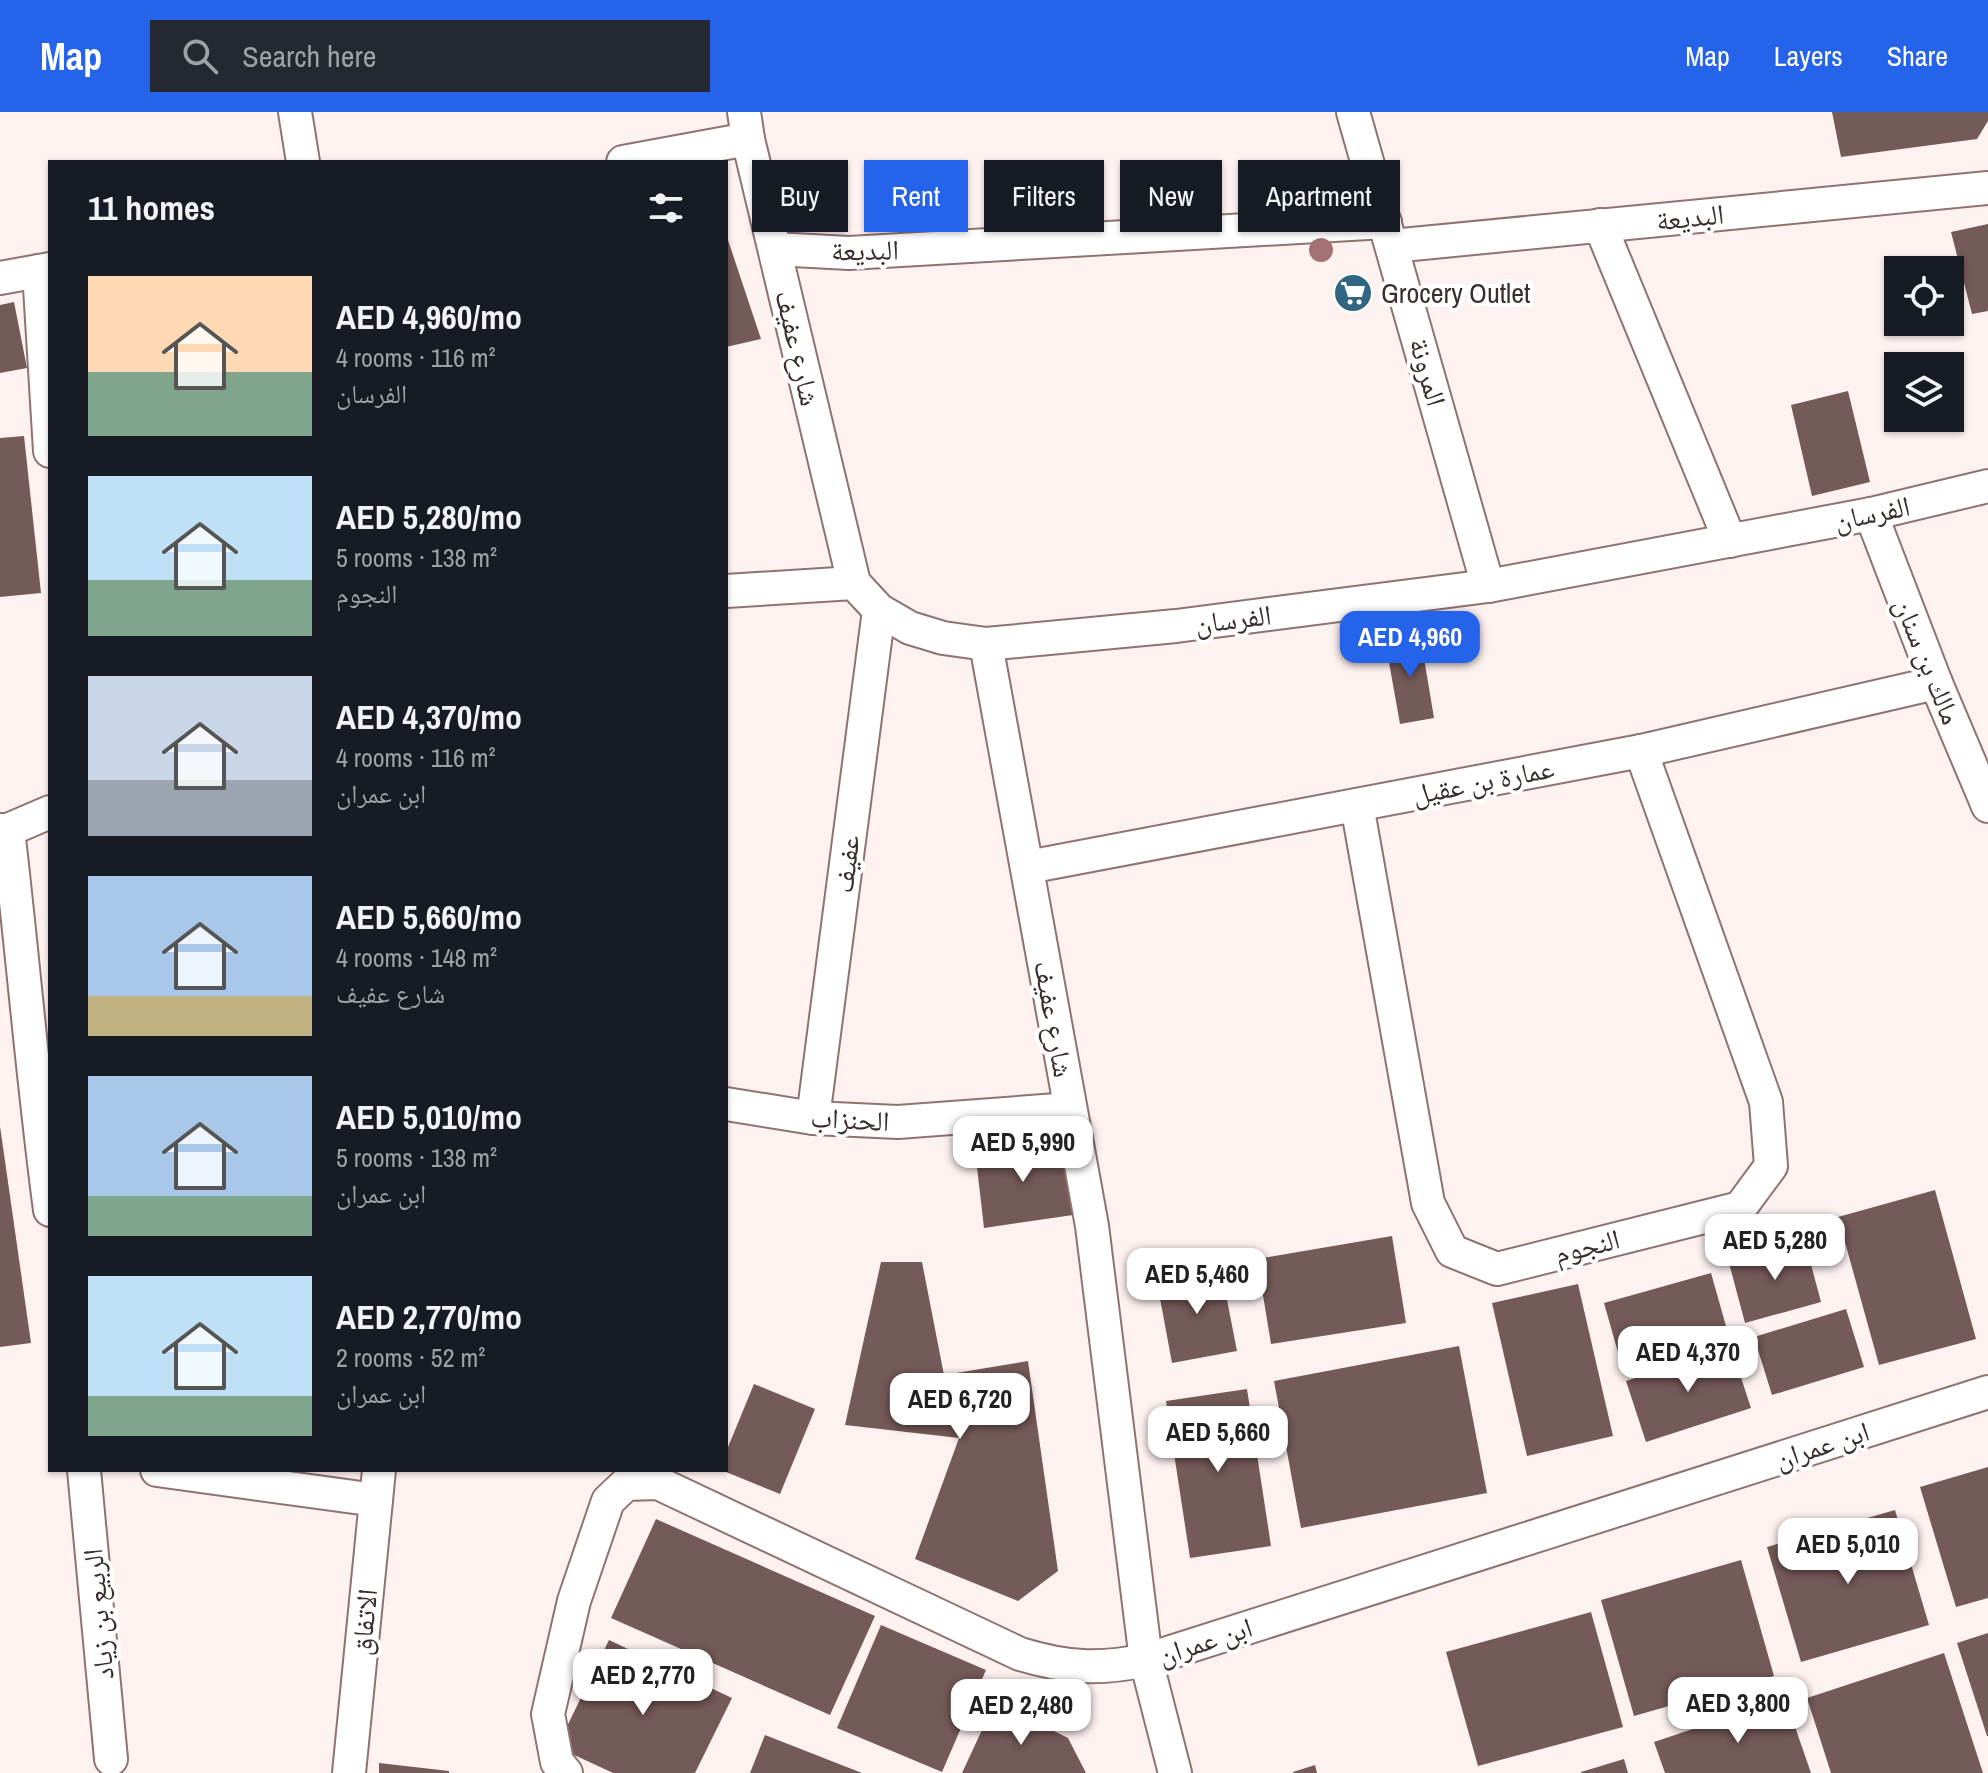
<!DOCTYPE html>
<html lang="en">
<head>
<meta charset="utf-8">
<style>
  :root { --surface:#171b24; --page:#242831; --text:#f1f3f6; --muted:#9ea1a6; --accent:#2563eb }
  body { margin:0; font-family:"Archivo Narrow","Noto Naskh Arabic",sans-serif; background:var(--page); color:var(--text); height:100vh; display:flex; flex-direction:column; font-size:30px; white-space:nowrap }
  * { box-sizing:border-box; margin:0 }
  p { font-size:26px; color:var(--muted) }
  .icon { flex:none; width:44px; height:44px; fill:none; stroke:currentColor; stroke-width:2; stroke-linecap:round; stroke-linejoin:round }
  .map { position:relative; flex:1; overflow:hidden }
  .details { position:absolute; left:48px; top:48px; width:680px; height:1312px; display:flex; flex-direction:column; background:var(--surface); border-radius:0px; box-shadow:0 2px 6px #0004 }
  .details>* { flex:none }
  .banner { position:absolute; left:752px; top:48px; width:760px; height:72px; display:flex; gap:16px }
  .controls { position:absolute; left:1884px; top:144px; display:grid; gap:16px }
  .controls a { display:grid; place-items:center; width:80px; height:80px; border-radius:0px; background:var(--surface); box-shadow:0 2px 6px #0004; font-size:40px }
  .price { position:absolute; translate:-50% -68px; padding:0 18px; border-radius:16px; background:#fff; color:#222; font-size:26px; line-height:52px; filter:drop-shadow(0 2px 4px #0008) }
  .price::after { content:''; position:absolute; left:50%; top:48px; width:24px; height:18px; margin-left:-12px; background:inherit; clip-path:polygon(0 0,100% 0,50% 100%) }
  .price.on { background:var(--accent); color:#fff }
  ul { padding:0; list-style:none }
  li { display:flex; align-items:center; gap:24px; height:200px; padding:0 40px }
  li span { display:grid; place-items:center; flex:none; width:224px; height:160px; border-radius:0px; color:#555 }
  li>.icon { margin-inline-start:auto }
  span .icon { width:96px; height:96px; fill:#fffc; stroke-width:1 }
  li b { font-size:34px }
  h2 { display:flex; justify-content:space-between; align-items:center; height:96px; padding:0 40px; font-size:34px }
  .pill { padding:0 28px; border-radius:0px; background:var(--surface); box-shadow:0 2px 6px #0004; font-size:28px; line-height:72px }
  .pill.on { background:var(--accent); color:#fff }
  header { display:flex; align-items:center; gap:48px; box-sizing:border-box; height:112px; padding:0 40px; background:var(--accent); color:#fff }
  header strong { font-size:38px }
  nav { display:flex; gap:44px; margin-inline-start:auto; font-size:28px }
  .search { width:560px; height:72px; background:var(--page); display:flex; align-items:center; gap:20px; box-sizing:border-box; padding:0 28px; border-radius:0px; color:var(--muted); font-size:30px }
  .map>svg:first-child { display:block }
  .building { fill:#745a58 }
  .lines { fill:none; stroke-linecap:round; stroke-linejoin:round }
  .street-casing { stroke:#8e7371; stroke-width:36 }
  .street { stroke:#fff; stroke-width:32 }
  .tree { fill:#a47175 }
  .labels { text-anchor:middle; stroke-width:8; stroke-linejoin:round; paint-order:stroke }
  .street-label { font-size:28px; fill:#3a2e2d; stroke:#fff }
  .poi-label { font-size:28px; fill:#3a2e2d; stroke:#fff; text-anchor:start }
</style>
</head>
<body>
<header>
<strong>Map</strong>
<div class="search"><svg class="icon" aria-label="search" viewBox="0 0 24 24"><circle cx="10" cy="10" r="6"/><path d="M15 15l6 6"/></svg>Search here</div>
<nav><a>Map</a><a>Layers</a><a>Share</a></nav>
</header>
<div class="map">
<svg width="1988" height="1661" viewBox="0 0 1988 1661">
  <rect width="100%" height="100%" fill="#fef2f1"/>
  <g class="building">
    <path d="M 1832,0 L 1988,0 L 1988,9 L 1977,27 L 1841,45 Z"/>
    <path d="M 1988,112 L 1988,199 L 1972,202 L 1951,120 Z"/>
    <path d="M 727,125 L 761,227 L 726,235 L 726,126 Z"/>
    <path d="M 14,190 L 27,256 L 0,261 L 0,193 Z"/>
    <path d="M 1848,279 L 1870,370 L 1812,384 L 1791,293 Z"/>
    <path d="M 24,324 L 41,481 L 0,485 L 0,326 Z"/>
    <path d="M 1420,522 L 1434,606 L 1400,612 L 1385,528 Z"/>
    <path d="M 0,1014 L 31,1231 L 0,1235 Z"/>
    <path d="M 1061,1028 L 1073,1103 L 984,1116 L 975,1038 Z"/>
    <path d="M 1935,1078 L 1976,1227 L 1879,1253 L 1838,1105 Z"/>
    <path d="M 1392,1124 L 1406,1211 L 1271,1232 L 1257,1147 Z"/>
    <path d="M 1805,1130 L 1821,1190 L 1745,1211 L 1729,1151 Z"/>
    <path d="M 881,1150 L 922,1150 L 944,1263 L 1028,1249 L 1058,1459 L 1018,1489 L 915,1447 L 959,1326 L 845,1313 Z"/>
    <path d="M 1221,1157 L 1237,1239 L 1172,1251 L 1157,1170 Z"/>
    <path d="M 1711,1161 L 1726,1214 L 1619,1244 L 1604,1191 Z"/>
    <path d="M 1578,1172 L 1613,1324 L 1527,1344 L 1492,1191 Z"/>
    <path d="M 1846,1197 L 1864,1255 L 1772,1283 L 1754,1225 Z"/>
    <path d="M 1459,1234 L 1487,1381 L 1301,1416 L 1274,1269 Z"/>
    <path d="M 1731,1235 L 1751,1296 L 1646,1330 L 1626,1269 Z"/>
    <path d="M 754,1272 L 815,1297 L 780,1382 L 726,1360 L 726,1340 Z"/>
    <path d="M 1247,1277 L 1271,1434 L 1190,1446 L 1166,1289 Z"/>
    <path d="M 1988,1355 L 1988,1486 L 1956,1495 L 1920,1375 Z"/>
    <path d="M 1895,1398 L 1929,1513 L 1801,1550 L 1767,1435 Z"/>
    <path d="M 656,1407 L 875,1504 L 830,1603 L 611,1506 Z"/>
    <path d="M 1741,1448 L 1774,1564 L 1634,1604 L 1601,1488 Z"/>
    <path d="M 1591,1500 L 1623,1615 L 1478,1654 L 1446,1540 Z"/>
    <path d="M 881,1513 L 986,1558 L 942,1660 L 837,1616 Z"/>
    <path d="M 1988,1521 L 1988,1624 L 1987,1624 L 1957,1531 Z"/>
    <path d="M 609,1528 L 732,1586 L 695,1661 L 613,1661 L 557,1635 Z"/>
    <path d="M 1944,1541 L 1983,1661 L 1831,1661 L 1807,1586 Z"/>
    <path d="M 1785,1586 L 1811,1661 L 1665,1661 L 1654,1630 Z"/>
    <path d="M 995,1590 L 1068,1626 L 1086,1661 L 962,1661 Z"/>
    <path d="M 765,1623 L 862,1661 L 750,1661 Z"/>
    <path d="M 1624,1647 L 1628,1661 L 1581,1661 L 1581,1660 Z"/>
    <path d="M 379,1651 L 449,1659 L 449,1661 L 379,1661 Z"/>
    <path d="M 1315,1653 L 1317,1661 L 1293,1661 L 1293,1660 Z"/>
  </g>
  <g class="lines">
    <defs>
      <g id="street">
        <path d="M 295,0 L 303,50"/>
        <path d="M 744,0 L 748,27 L 854,471 L 879,498 L 910,516 L 943,526 L 986,532 L 1176,514 L 1488,474 L 1871,402 L 1988,374"/>
        <path d="M 1353,0 L 1488,474"/>
        <path d="M 623,50 L 748,27"/>
        <path d="M 1600,113 L 1730,429"/>
        <path d="M 1392,134 L 1988,76"/>
        <path d="M 775,137 L 849,141 L 1385,110"/>
        <path d="M 39,159 L 50,339"/>
        <path d="M 0,166 L 50,157"/>
        <path d="M 1871,402 L 1936,571 L 1988,694"/>
        <path d="M 726,479 L 854,471"/>
        <path d="M 986,532 L 1092,1114 L 1146,1548 L 1175,1661"/>
        <path d="M 1357,693 L 1428,1091 L 1452,1139 L 1497,1157 L 1740,1096 L 1771,1054 L 1766,990 L 1641,639"/>
        <path d="M 0,718 L 8,718 L 50,700"/>
        <path d="M 8,718 C 23,845 33,971 50,1098"/>
        <path d="M 1028,755 L 1641,639 L 1936,571"/>
        <path d="M 726,992 L 813,1006 L 898,1010 L 1070,997"/>
        <path d="M 813,1006 L 879,498"/>
        <path d="M 84,1358 L 111,1647"/>
        <path d="M 157,1358 L 376,1388"/>
        <path d="M 349,1661 L 379,1358"/>
        <path d="M 566,1661 L 557,1650 L 548,1602 L 574,1489 L 608,1389 L 626,1372 L 658,1371 L 1020,1542 C 1066,1556 1099,1558 1146,1548 L 1988,1280"/>
      </g>
    </defs>
    <use href="#street" class="street-casing"/>
    <use href="#street" class="street"/>
  </g>
  <circle class="tree" cx="1321" cy="138" r="12"/>
  <defs>
    <symbol id="supermarket-disc" viewBox="-11 -11 22 22"><circle r="9.5" fill="#306681" stroke="#fff"/><path d="M-6-5.5h2.5l.6 2H6L4.5 2H-2.5L-4.4-4H-6ZM-1.5 3.2a1.3 1.3 0 1 0 .1 0ZM3 3.2a1.3 1.3 0 1 0 .1 0Z" fill="#fff"/></symbol>
  </defs>
  <g fill-rule="evenodd">
    <use href="#supermarket-disc" x="1331" y="159" width="44" height="44"/>
  </g>
  <g class="labels">
    <g class="street-label">
      <text transform="translate(1690 105) rotate(-6)" y="10">البديعة</text>
      <text transform="translate(865 138) rotate(-1)" y="10">البديعة</text>
      <text transform="translate(798 236) rotate(77)" y="10">شارع عفيف</text>
      <text transform="translate(1428 260) rotate(74)" y="10">المرونة</text>
      <text transform="translate(1872 401) rotate(-12)" y="10">الفرسان</text>
      <text transform="translate(1233 507) rotate(-7)" y="10">الفرسان</text>
      <text transform="translate(1928 549) rotate(68)" y="10">مالك بن سنان</text>
      <text transform="translate(1483 669) rotate(-11)" y="10">عمارة بن عقيل</text>
      <text transform="translate(846 752) rotate(-83)" y="10">عفيف</text>
      <text transform="translate(1054 907) rotate(80)" y="10">شارع عفيف</text>
      <text transform="translate(850 1007) rotate(3)" y="10">الحنزاب</text>
      <text transform="translate(1587 1134) rotate(-14)" y="10">النجوم</text>
      <text transform="translate(1822 1333) rotate(-18)" y="10">ابن عمران</text>
      <text transform="translate(98 1502) rotate(-95)" y="10">الربيع بن زياد</text>
      <text transform="translate(364 1510) rotate(-84)" y="10">الاتفاق</text>
      <text transform="translate(1205 1529) rotate(-18)" y="10">ابن عمران</text>
    </g>
    <g class="poi-label">
      <text x="1381" y="191">Grocery Outlet</text>
    </g>
  </g>
</svg>
<div class="controls">
<a><svg class="icon" aria-label="locate" viewBox="0 0 24 24"><circle cx="12" cy="12" r="6"/><path d="M12 2v4M12 18v4M2 12h4M18 12h4"/></svg></a>
<a><svg class="icon" aria-label="layers" viewBox="0 0 24 24"><path d="M12 4l9 5-9 5-9-5zM3 14l9 5 9-5"/></svg></a>
</div>
<b class="price on" style="left:1410px;top:567px">AED 4,960</b>
<b class="price" style="left:1023px;top:1072px">AED 5,990</b>
<b class="price" style="left:1775px;top:1170px">AED 5,280</b>
<b class="price" style="left:1197px;top:1204px">AED 5,460</b>
<b class="price" style="left:1688px;top:1282px">AED 4,370</b>
<b class="price" style="left:960px;top:1329px">AED 6,720</b>
<b class="price" style="left:1218px;top:1362px">AED 5,660</b>
<b class="price" style="left:1848px;top:1474px">AED 5,010</b>
<b class="price" style="left:643px;top:1605px">AED 2,770</b>
<b class="price" style="left:1738px;top:1633px">AED 3,800</b>
<b class="price" style="left:1021px;top:1635px">AED 2,480</b>
<div class="banner">
<a class="pill">Buy</a>
<a class="pill on">Rent</a>
<a class="pill">Filters</a>
<a class="pill">New</a>
<a class="pill">Apartment</a>
</div>
<section class="details">
<h2>11 homes<svg class="icon" aria-label="filters" viewBox="0 0 24 24"><path d="M4 7h16M4 17h16"/><circle cx="9" cy="7" r="2"/><circle cx="15" cy="17" r="2"/></svg></h2>
<ul>
<li><span style="background:linear-gradient(#ffd9b3 60%,#7fa58c 0)"><svg class="icon" aria-label="home" viewBox="0 0 24 24"><path d="M3 11l9-7 9 7M6 9v11h12V9"/></svg></span><div><b>AED 4,960/mo</b><p>4 rooms · 116 m²</p><p>الفرسان</p></div></li>
<li><span style="background:linear-gradient(#bfe0f5 65%,#7fa58c 0)"><svg class="icon" aria-label="home" viewBox="0 0 24 24"><path d="M3 11l9-7 9 7M6 9v11h12V9"/></svg></span><div><b>AED 5,280/mo</b><p>5 rooms · 138 m²</p><p>النجوم</p></div></li>
<li><span style="background:linear-gradient(#c9d6e8 65%,#9aa5b1 0)"><svg class="icon" aria-label="home" viewBox="0 0 24 24"><path d="M3 11l9-7 9 7M6 9v11h12V9"/></svg></span><div><b>AED 4,370/mo</b><p>4 rooms · 116 m²</p><p>ابن عمران</p></div></li>
<li><span style="background:linear-gradient(#a9c7e8 75%,#c2b280 0)"><svg class="icon" aria-label="home" viewBox="0 0 24 24"><path d="M3 11l9-7 9 7M6 9v11h12V9"/></svg></span><div><b>AED 5,660/mo</b><p>4 rooms · 148 m²</p><p>شارع عفيف</p></div></li>
<li><span style="background:linear-gradient(#a9c7e8 75%,#7fa58c 0)"><svg class="icon" aria-label="home" viewBox="0 0 24 24"><path d="M3 11l9-7 9 7M6 9v11h12V9"/></svg></span><div><b>AED 5,010/mo</b><p>5 rooms · 138 m²</p><p>ابن عمران</p></div></li>
<li><span style="background:linear-gradient(#bfe0f5 75%,#7fa58c 0)"><svg class="icon" aria-label="home" viewBox="0 0 24 24"><path d="M3 11l9-7 9 7M6 9v11h12V9"/></svg></span><div><b>AED 2,770/mo</b><p>2 rooms · 52 m²</p><p>ابن عمران</p></div></li>
</ul>
</section>
</div>
</body>
</html>
